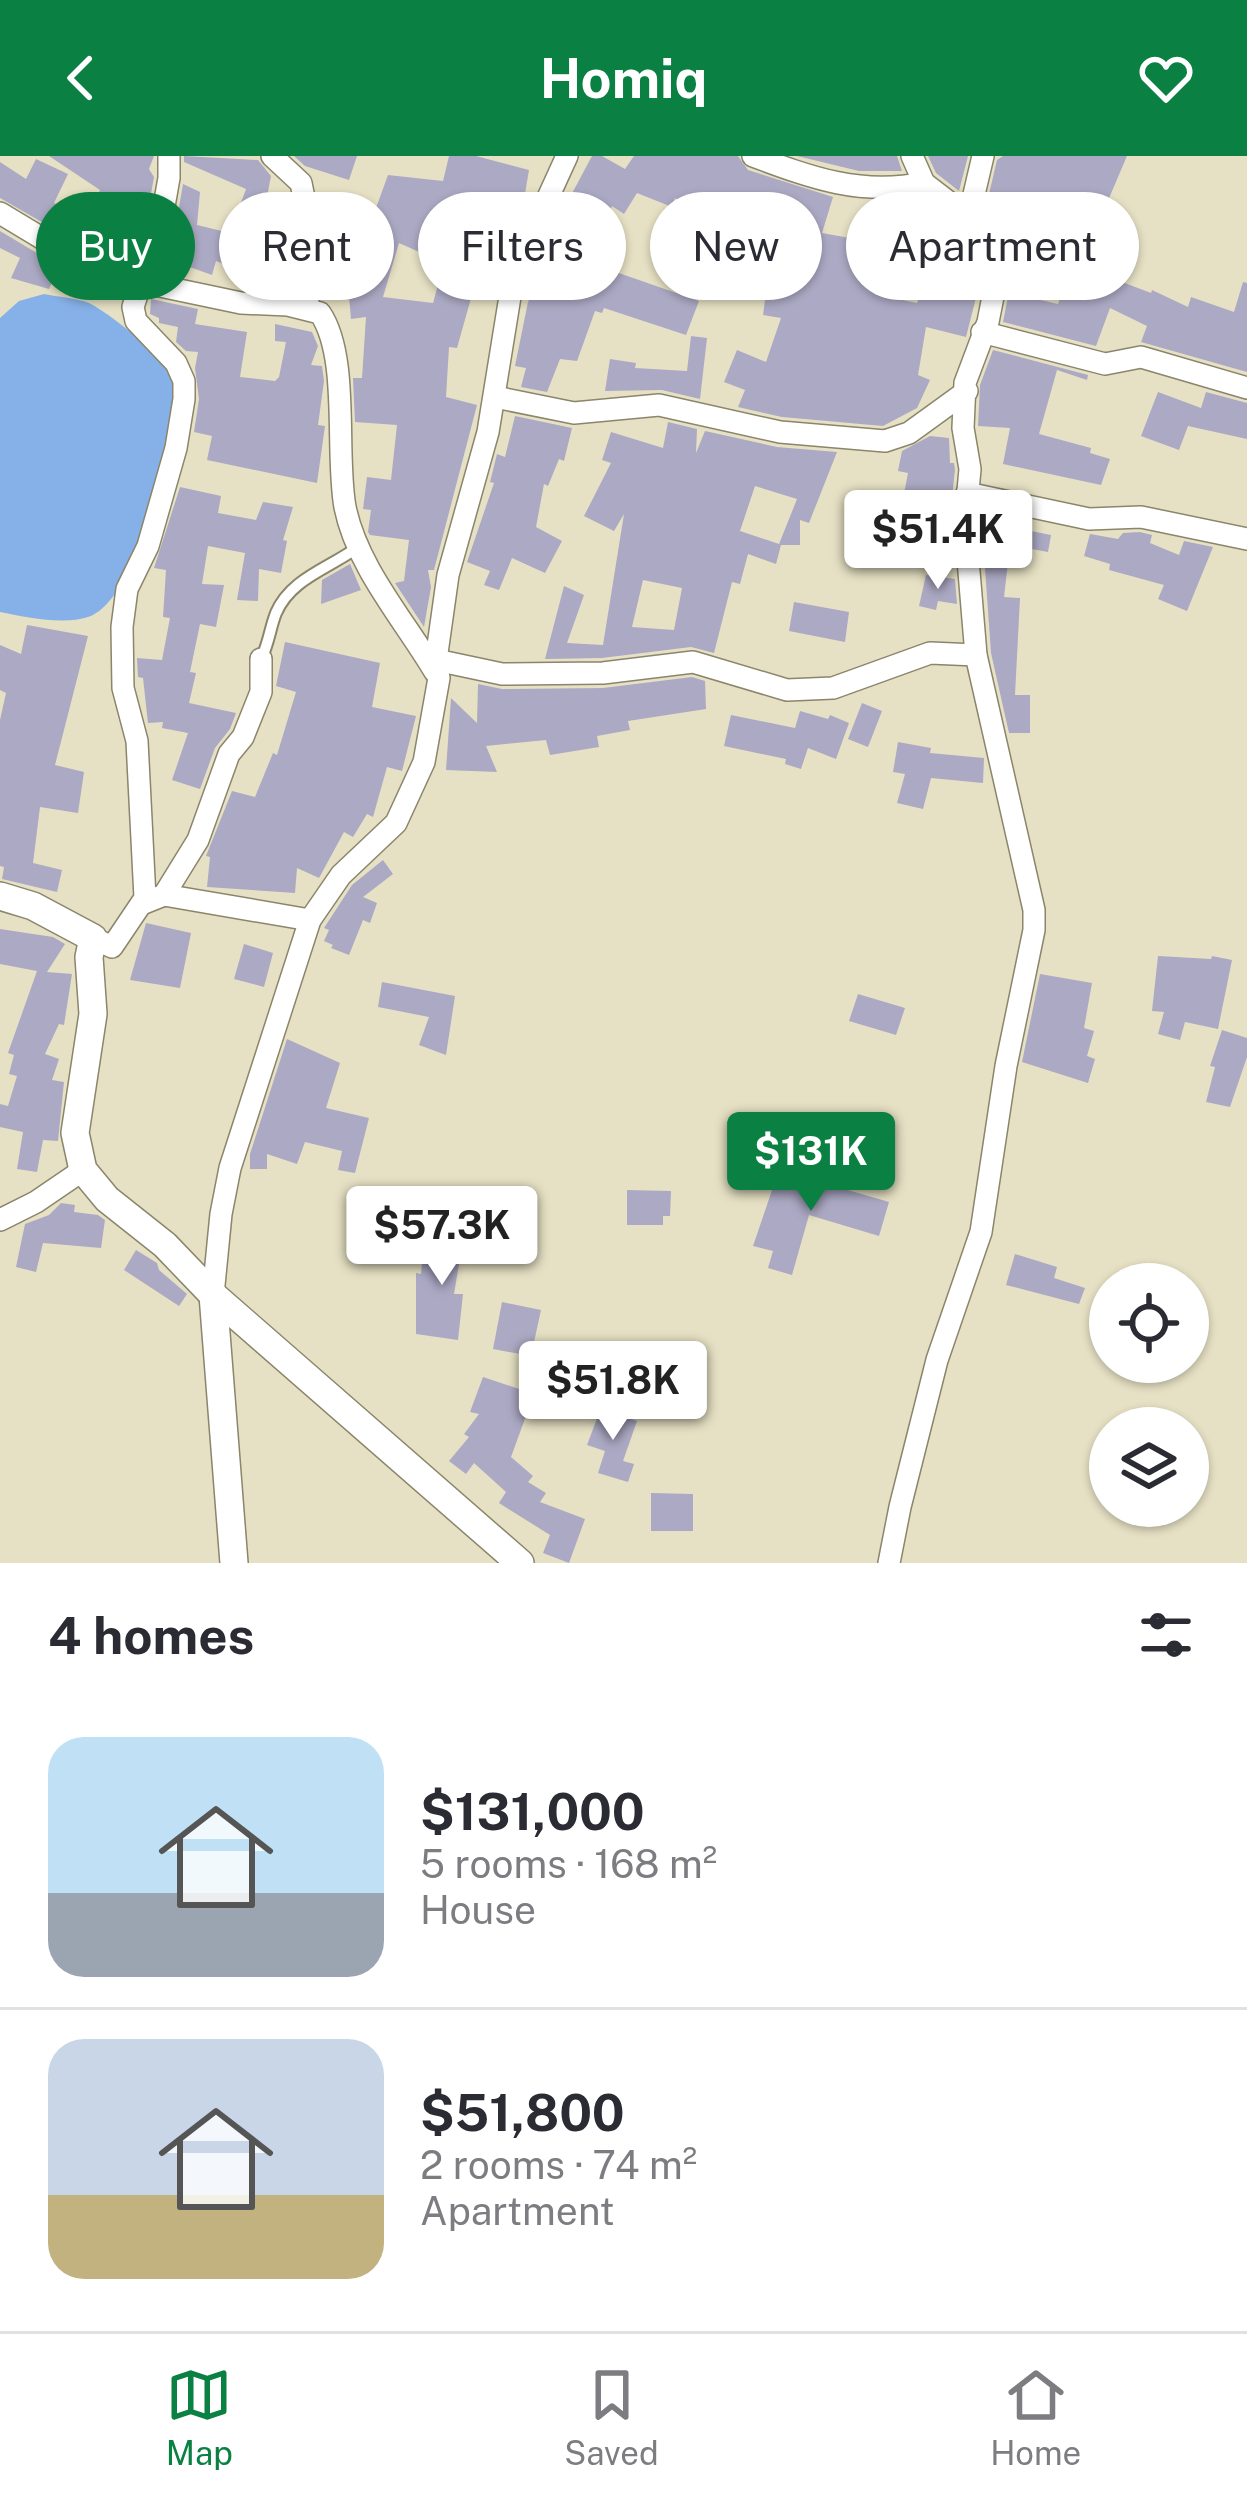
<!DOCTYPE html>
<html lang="en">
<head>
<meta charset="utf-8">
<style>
  :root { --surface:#fff; --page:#f2f2f3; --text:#2b2b33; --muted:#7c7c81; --line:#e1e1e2; --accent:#0b8043 }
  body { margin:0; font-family:"Public Sans",sans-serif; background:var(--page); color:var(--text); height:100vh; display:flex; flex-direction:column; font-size:45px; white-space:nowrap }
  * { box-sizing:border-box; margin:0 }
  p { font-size:39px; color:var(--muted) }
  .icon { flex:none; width:66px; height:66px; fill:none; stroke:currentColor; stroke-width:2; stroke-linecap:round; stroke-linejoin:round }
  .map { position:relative; height:1407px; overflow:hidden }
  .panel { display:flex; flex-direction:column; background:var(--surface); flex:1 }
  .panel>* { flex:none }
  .banner { position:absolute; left:36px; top:36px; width:1176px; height:108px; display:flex; gap:24px }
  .buttons { position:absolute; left:1089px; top:1107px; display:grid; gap:24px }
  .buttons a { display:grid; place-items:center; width:120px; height:120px; border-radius:50%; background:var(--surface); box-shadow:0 3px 9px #0004; font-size:60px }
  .price { position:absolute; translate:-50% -102px; padding:0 27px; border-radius:12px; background:#fff; color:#222; font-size:39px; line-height:78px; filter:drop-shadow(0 3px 6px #0008) }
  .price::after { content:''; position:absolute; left:50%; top:72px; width:36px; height:27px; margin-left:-18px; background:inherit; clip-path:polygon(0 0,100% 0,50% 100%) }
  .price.active { background:var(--accent); color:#fff }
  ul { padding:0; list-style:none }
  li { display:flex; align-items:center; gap:36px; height:300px; padding:0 48px }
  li+li { border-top:3px solid var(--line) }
  li span { display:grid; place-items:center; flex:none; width:336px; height:240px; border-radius:36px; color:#555 }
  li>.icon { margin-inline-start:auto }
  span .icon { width:144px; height:144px; fill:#fffc; stroke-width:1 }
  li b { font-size:51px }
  h2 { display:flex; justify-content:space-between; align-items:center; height:144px; padding:0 48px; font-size:51px }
  .chip { padding:0 42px; border-radius:54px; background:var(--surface); box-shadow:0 3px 9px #0004; font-size:42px; line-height:108px }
  .chip.active { background:var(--accent); color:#fff }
  header { display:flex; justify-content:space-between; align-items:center; height:156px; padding:0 48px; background:var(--accent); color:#fff; font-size:54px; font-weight:700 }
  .menu { display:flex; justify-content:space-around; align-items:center; height:168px; border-top:3px solid var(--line); background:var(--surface); font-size:33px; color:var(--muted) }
  .menu a { display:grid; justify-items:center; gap:6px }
  .menu .active { color:var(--accent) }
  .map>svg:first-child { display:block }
  .water { fill:#86b1e8 }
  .building { fill:#aca9c4; fill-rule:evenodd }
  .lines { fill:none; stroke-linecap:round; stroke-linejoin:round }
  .lane-casing { stroke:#8a856b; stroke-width:14 }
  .street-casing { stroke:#8a856b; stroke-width:24 }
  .secondary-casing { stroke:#8a856b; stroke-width:30 }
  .lane { stroke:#fff; stroke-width:10 }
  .street { stroke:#fff; stroke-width:21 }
  .secondary { stroke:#fff; stroke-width:27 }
</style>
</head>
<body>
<header><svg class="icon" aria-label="back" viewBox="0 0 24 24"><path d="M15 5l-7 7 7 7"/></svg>Homiq<svg class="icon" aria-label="heart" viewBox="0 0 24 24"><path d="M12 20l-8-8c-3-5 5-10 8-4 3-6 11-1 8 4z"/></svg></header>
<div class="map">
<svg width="1247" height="1407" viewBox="0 0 1247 1407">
  <rect width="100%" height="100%" fill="#e6e1c4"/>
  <path class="water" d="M 44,138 C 58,141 76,142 89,147 C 108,156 172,206 176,225 C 180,249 139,393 126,419 C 119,434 106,453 91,460 C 66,470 25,461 0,456 L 0,162 L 19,145 Z"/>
  <g class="building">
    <path d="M 49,0 L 154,0 L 149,13 L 154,21 L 142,88 L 136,85 L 129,100 L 119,96 L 116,103 L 94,96 L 0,42 L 0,6 L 26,23 L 36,3 L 68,18 L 54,47 L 89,63 L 100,34 Z"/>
    <path d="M 184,0 L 258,4 L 271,20 L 266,46 L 290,49 L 290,94 L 261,92 L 256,120 L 216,105 L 212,119 L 170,104 L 183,28 L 200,36 L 197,69 L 230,77 L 246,33 L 184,6 Z"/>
    <path d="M 294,0 L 357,0 L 349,24 L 305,10 Z"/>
    <path d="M 449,0 L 476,0 L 529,14 L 520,67 L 513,65 L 496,131 L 475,128 L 457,192 L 449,191 L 446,241 L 477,249 L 434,414 L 428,414 L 431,431 L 424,471 L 395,427 L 404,425 L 409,384 L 370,379 L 368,376 L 371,354 L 363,353 L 367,321 L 391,324 L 397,269 L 355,266 L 353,222 L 362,222 L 366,161 L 351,163 L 342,61 L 329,123 L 322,122 L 321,72 L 328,50 L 372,63 L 388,19 L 443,25 ZM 399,87 L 444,107 L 433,147 L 383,141 Z"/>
    <path d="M 592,0 L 602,0 L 625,13 L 634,0 L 738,0 L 748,14 L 833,41 L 822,77 L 861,84 L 866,66 L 871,67 L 872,46 L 920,43 L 983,91 L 983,114 L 966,181 L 926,171 L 918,219 L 930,224 L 917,252 L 883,270 L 782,261 L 738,251 L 745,234 L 724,226 L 737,194 L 766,206 L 781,162 L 763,159 L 765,144 L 735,130 L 737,127 L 722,119 L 726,111 L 706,103 L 721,67 L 675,42 L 672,51 L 637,37 L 624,58 L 612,50 L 597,88 L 623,97 L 616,116 L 699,145 L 686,179 L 604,152 L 602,157 L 595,155 L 577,205 L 560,203 L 547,236 L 521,231 L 526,212 L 515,210 L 528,146 L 553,92 L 545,88 ZM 895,67 L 937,78 L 950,86 L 933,144 L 920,139 L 917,147 L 874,138 L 891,104 L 887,102 Z"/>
    <path d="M 797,0 L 897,0 L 902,15 L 859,15 Z"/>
    <path d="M 928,0 L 968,0 L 959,35 L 936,17 Z"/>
    <path d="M 1003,0 L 1127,0 L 1080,110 L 1151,137 L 1152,134 L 1188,151 L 1191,141 L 1234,156 L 1243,126 L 1247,127 L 1247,216 L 1141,186 L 1147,170 L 1110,152 L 1096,190 L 1003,166 L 1013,115 L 1020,117 L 1015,131 L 1024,134 L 1023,140 L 1058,148 L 1072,108 L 1051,99 L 1063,68 L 1058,66 L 1062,57 L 1031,43 L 1022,63 L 997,52 L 995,63 L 985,55 L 997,4 Z"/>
    <path d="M 0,75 L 67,115 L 63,121 L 56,117 L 49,133 L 11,122 L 20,102 L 0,92 Z"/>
    <path d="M 151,143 L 198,153 L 195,168 L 247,176 L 240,221 L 275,225 L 279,221 L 286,186 L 275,185 L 275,168 L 312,176 L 318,190 L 311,209 L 322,210 L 324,225 L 318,269 L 325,270 L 317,327 L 207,304 L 212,280 L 194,276 L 199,243 L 195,212 L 198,196 L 186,195 L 176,186 L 178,171 L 159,167 L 159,162 L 150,158 Z"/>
    <path d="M 691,180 L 707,182 L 700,243 L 662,234 L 605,235 L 610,203 L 636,207 L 635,212 L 687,215 Z"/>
    <path d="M 993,194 L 1088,219 L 1087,224 L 1057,214 L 1039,278 L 1091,292 L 1090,297 L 1110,303 L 1101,329 L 1003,308 L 1010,272 L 978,270 L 980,229 Z"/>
    <path d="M 1158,236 L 1201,252 L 1206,236 L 1247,247 L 1247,283 L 1188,270 L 1179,294 L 1141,280 Z"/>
    <path d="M 515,260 L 572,272 L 564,305 L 559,303 L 548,330 L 544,328 L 536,371 L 562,385 L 545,417 L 512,402 L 499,434 L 484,429 L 490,415 L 467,406 L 494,327 L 490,326 L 497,298 L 505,301 Z"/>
    <path d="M 668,266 L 697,273 L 696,297 L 705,275 L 777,291 L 837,296 L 809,367 L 800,364 L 800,389 L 781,389 L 776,408 L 748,398 L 740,428 L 732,426 L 714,497 L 691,491 L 602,502 L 545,503 L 564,430 L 584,439 L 567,487 L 603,489 L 624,358 L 614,375 L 584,360 L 611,307 L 602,304 L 611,276 L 663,292 ZM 755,330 L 797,343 L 779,388 L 740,375 ZM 643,424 L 682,432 L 674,474 L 632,471 Z"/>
    <path d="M 930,280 L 949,282 L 950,307 L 954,307 L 955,314 L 952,341 L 932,338 L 924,402 L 888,394 L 893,368 L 898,369 L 908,317 L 898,315 L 902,295 Z"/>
    <path d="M 180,331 L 221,340 L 218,357 L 256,364 L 263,346 L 293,351 L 283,384 L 287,385 L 281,417 L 259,413 L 258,445 L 237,444 L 245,397 L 208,390 L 202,428 L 224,429 L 216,471 L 200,468 L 190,516 L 196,517 L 189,547 L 236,557 L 230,573 L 215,592 L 200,633 L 172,624 L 188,577 L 162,572 L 163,566 L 148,567 L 143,522 L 138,521 L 137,502 L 162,504 L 170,462 L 163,461 L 166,414 L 154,412 Z"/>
    <path d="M 981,355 L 1013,362 L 1011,371 L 1051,379 L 1048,396 L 1010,389 L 1004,441 L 1020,442 L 1015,539 L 1030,539 L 1030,577 L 1009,577 L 991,497 Z"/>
    <path d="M 1140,376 L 1152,379 L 1150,387 L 1179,399 L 1184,385 L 1213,391 L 1187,455 L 1158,443 L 1164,429 L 1109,414 L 1110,408 L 1084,400 L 1090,378 L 1118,383 L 1123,377 Z"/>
    <path d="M 350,408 L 361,434 L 321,448 L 322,424 Z"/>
    <path d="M 926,419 L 955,423 L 957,448 L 938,445 L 936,454 L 919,450 Z"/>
    <path d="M 794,446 L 849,456 L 845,486 L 789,475 Z"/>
    <path d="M 27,469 L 88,480 L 55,609 L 84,616 L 78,657 L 40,651 L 33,707 L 62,714 L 57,736 L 2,723 L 4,711 L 0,710 L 0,564 L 6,537 L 0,534 L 0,489 L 21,498 Z"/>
    <path d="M 285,486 L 380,507 L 372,551 L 416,560 L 402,615 L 387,611 L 373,661 L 367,658 L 353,681 L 344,676 L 319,722 L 297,712 L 295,737 L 207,731 L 210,701 L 206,700 L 232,635 L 255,641 L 273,597 L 277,599 L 296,536 L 276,530 Z"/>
    <path d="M 692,521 L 705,525 L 706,553 L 628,565 L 630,574 L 597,580 L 599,591 L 550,599 L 546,584 L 486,590 L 497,616 L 446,614 L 451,542 L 477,567 L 478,528 L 502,533 L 603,532 Z"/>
    <path d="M 862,547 L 882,555 L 868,591 L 848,583 Z"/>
    <path d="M 800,555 L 828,563 L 830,559 L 849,567 L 836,603 L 808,592 L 801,613 L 785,608 L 786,603 L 724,590 L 731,559 L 795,572 Z"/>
    <path d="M 898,586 L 931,592 L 930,597 L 984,602 L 983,627 L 931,622 L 923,653 L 897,647 L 905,618 L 893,616 Z"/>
    <path d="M 383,704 L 393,718 L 363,741 L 377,747 L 370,767 L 363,764 L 349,799 L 331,792 L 333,789 L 324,785 L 329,774 L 324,772 L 352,729 Z"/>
    <path d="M 146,767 L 191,777 L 180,832 L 130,824 Z"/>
    <path d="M 0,773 L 53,781 L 65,788 L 47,816 L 72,818 L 64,869 L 59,868 L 45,898 L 59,903 L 52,924 L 64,926 L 58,985 L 43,984 L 37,1016 L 17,1013 L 23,976 L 0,971 L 0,948 L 8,950 L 17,920 L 9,918 L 14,899 L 8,897 L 37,815 L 0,808 Z"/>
    <path d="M 244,788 L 273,797 L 264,831 L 234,823 Z"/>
    <path d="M 1158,800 L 1211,803 L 1212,800 L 1232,804 L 1218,873 L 1185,866 L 1180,884 L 1158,878 L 1164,856 L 1152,855 Z"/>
    <path d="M 1040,818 L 1092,827 L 1084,872 L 1094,875 L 1087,900 L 1095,903 L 1088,927 L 1022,906 Z"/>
    <path d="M 382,826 L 455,840 L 446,899 L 419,889 L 429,861 L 378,851 Z"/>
    <path d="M 858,838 L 905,852 L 896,879 L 849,865 Z"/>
    <path d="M 1222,874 L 1247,882 L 1247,901 L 1230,951 L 1206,946 L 1215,911 L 1210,910 Z"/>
    <path d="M 287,883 L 340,907 L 326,952 L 369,962 L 355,1017 L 338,1014 L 342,995 L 305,986 L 297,1008 L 267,998 L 267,1013 L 250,1013 L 250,998 Z"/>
    <path d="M 782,1005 L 812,1018 L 810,1023 L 889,1046 L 879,1080 L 809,1059 L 792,1119 L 768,1112 L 773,1095 L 753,1090 Z"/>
    <path d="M 627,1034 L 671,1035 L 670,1060 L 663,1060 L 663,1069 L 627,1069 Z"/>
    <path d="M 61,1047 L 75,1049 L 74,1056 L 98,1059 L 105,1064 L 101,1092 L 43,1087 L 36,1116 L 16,1111 L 25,1068 L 49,1059 Z"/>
    <path d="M 424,1086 L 484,1086 L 484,1102 L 460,1102 L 454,1138 L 463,1138 L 458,1184 L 416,1178 L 416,1117 L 421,1118 Z"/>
    <path d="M 136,1094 L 157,1107 L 159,1114 L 187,1138 L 179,1150 L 124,1114 Z"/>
    <path d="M 1015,1098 L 1057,1111 L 1054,1122 L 1085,1132 L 1079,1148 L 1006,1129 Z"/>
    <path d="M 502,1146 L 541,1154 L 531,1200 L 493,1193 Z"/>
    <path d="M 483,1221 L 534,1238 L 511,1301 L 533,1320 L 528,1326 L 546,1337 L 540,1346 L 585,1363 L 569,1407 L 543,1397 L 550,1379 L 499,1347 L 506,1336 L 474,1307 L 466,1318 L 449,1305 L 469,1281 L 464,1278 L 479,1258 L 470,1256 Z"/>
    <path d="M 601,1252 L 637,1265 L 623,1305 L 634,1308 L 628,1326 L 598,1317 L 605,1295 L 587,1289 Z"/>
    <path d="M 651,1337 L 693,1338 L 693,1375 L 651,1375 Z"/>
  </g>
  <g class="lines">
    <defs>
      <path id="lane" d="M 261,503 C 269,487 270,472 276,457 C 291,422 330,412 358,391"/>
      <g id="street">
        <path d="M 272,0 L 301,27 L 305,47 L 308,152"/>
        <path d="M 753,0 C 812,22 861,40 924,27"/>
        <path d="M 0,57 L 88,110 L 141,126 L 241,147 L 288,149 L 320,157 C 350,201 335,296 345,351 C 357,411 405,465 435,516"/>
        <path d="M 968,64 L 983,0"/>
        <path d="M 154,128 L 152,118 L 169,22 L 169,0"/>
        <path d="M 982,176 L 1105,208 L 1141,201 L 1247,232"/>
        <path d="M 495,241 L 574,257 L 659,249 L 780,276 L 885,285 L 909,277 L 967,235"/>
        <path d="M 967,337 L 1089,363 L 1141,361 L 1247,383"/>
        <path d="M 436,504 L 502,518 L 603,517 L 693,506 L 787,534 L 833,532 L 930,497 L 976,499"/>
        <path d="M 164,739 L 310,764"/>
        <path d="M 144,747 L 164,739 L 198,684 L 229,598 L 243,581 L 261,536 L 261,503"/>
        <path d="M 93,782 L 112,791 L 145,742 L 137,585 L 123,532 L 122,471 L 127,433 L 148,390 L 176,292 L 184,243 L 184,225 L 176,207 L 136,165 L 133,151 L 141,126"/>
        <path d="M 0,1064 L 36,1046 L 83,1014"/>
        <path d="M 213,1139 L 221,1058 L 230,1012 L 310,764 L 341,719 L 396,667 L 424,606 L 439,522 L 436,504 L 448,419 L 488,276 L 514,116 L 567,0"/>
        <path d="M 889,1407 L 900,1351 L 937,1204 L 981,1076 L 1006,910 L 1034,774 L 1034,754 L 976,499 L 965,368 L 970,313 L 963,272 L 965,227 L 988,166 L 998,115 L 998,84 L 924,27 L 912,0"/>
      </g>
      <g id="secondary">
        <path d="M 0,740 L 33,750 L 93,782 L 89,801 L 93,858 L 75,977 L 83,1014 L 107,1043 L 165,1089 L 213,1139 L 520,1407"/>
        <path d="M 213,1139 L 234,1407"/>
      </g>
    </defs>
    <use href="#lane" class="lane-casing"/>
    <use href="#street" class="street-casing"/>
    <use href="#secondary" class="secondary-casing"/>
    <use href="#lane" class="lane"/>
    <use href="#street" class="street"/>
    <use href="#secondary" class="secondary"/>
  </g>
</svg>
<div class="buttons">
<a><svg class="icon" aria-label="locate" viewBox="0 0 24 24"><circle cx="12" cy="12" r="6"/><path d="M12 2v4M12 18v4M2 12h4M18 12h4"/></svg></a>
<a><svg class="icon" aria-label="layers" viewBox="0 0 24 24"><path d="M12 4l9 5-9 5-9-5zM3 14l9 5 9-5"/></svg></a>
</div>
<b class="price" style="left:938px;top:436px">$51.4K</b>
<b class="price active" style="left:811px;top:1058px">$131K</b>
<b class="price" style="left:442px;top:1132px">$57.3K</b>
<b class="price" style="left:613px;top:1287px">$51.8K</b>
<div class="banner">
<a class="chip active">Buy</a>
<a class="chip">Rent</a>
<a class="chip">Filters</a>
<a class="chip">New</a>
<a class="chip">Apartment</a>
</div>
</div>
<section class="panel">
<h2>4 homes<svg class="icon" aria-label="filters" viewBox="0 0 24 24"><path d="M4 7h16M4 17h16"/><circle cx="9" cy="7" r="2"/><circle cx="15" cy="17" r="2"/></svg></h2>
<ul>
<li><span style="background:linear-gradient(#bfe0f5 65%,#9aa5b1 0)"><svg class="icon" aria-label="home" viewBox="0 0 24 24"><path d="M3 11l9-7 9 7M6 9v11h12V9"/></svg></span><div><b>$131,000</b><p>5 rooms · 168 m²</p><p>House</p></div></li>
<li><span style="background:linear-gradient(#c9d6e8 65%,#c2b280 0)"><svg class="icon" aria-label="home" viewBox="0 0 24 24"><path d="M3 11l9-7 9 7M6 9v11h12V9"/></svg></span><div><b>$51,800</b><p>2 rooms · 74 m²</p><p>Apartment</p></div></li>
</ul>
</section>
<nav class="menu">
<a class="active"><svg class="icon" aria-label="map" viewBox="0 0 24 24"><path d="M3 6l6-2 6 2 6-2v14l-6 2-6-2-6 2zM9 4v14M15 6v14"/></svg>Map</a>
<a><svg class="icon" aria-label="saved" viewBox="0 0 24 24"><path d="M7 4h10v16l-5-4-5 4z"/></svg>Saved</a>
<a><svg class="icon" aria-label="home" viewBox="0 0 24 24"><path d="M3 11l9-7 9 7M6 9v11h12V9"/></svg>Home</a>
</nav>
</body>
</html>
